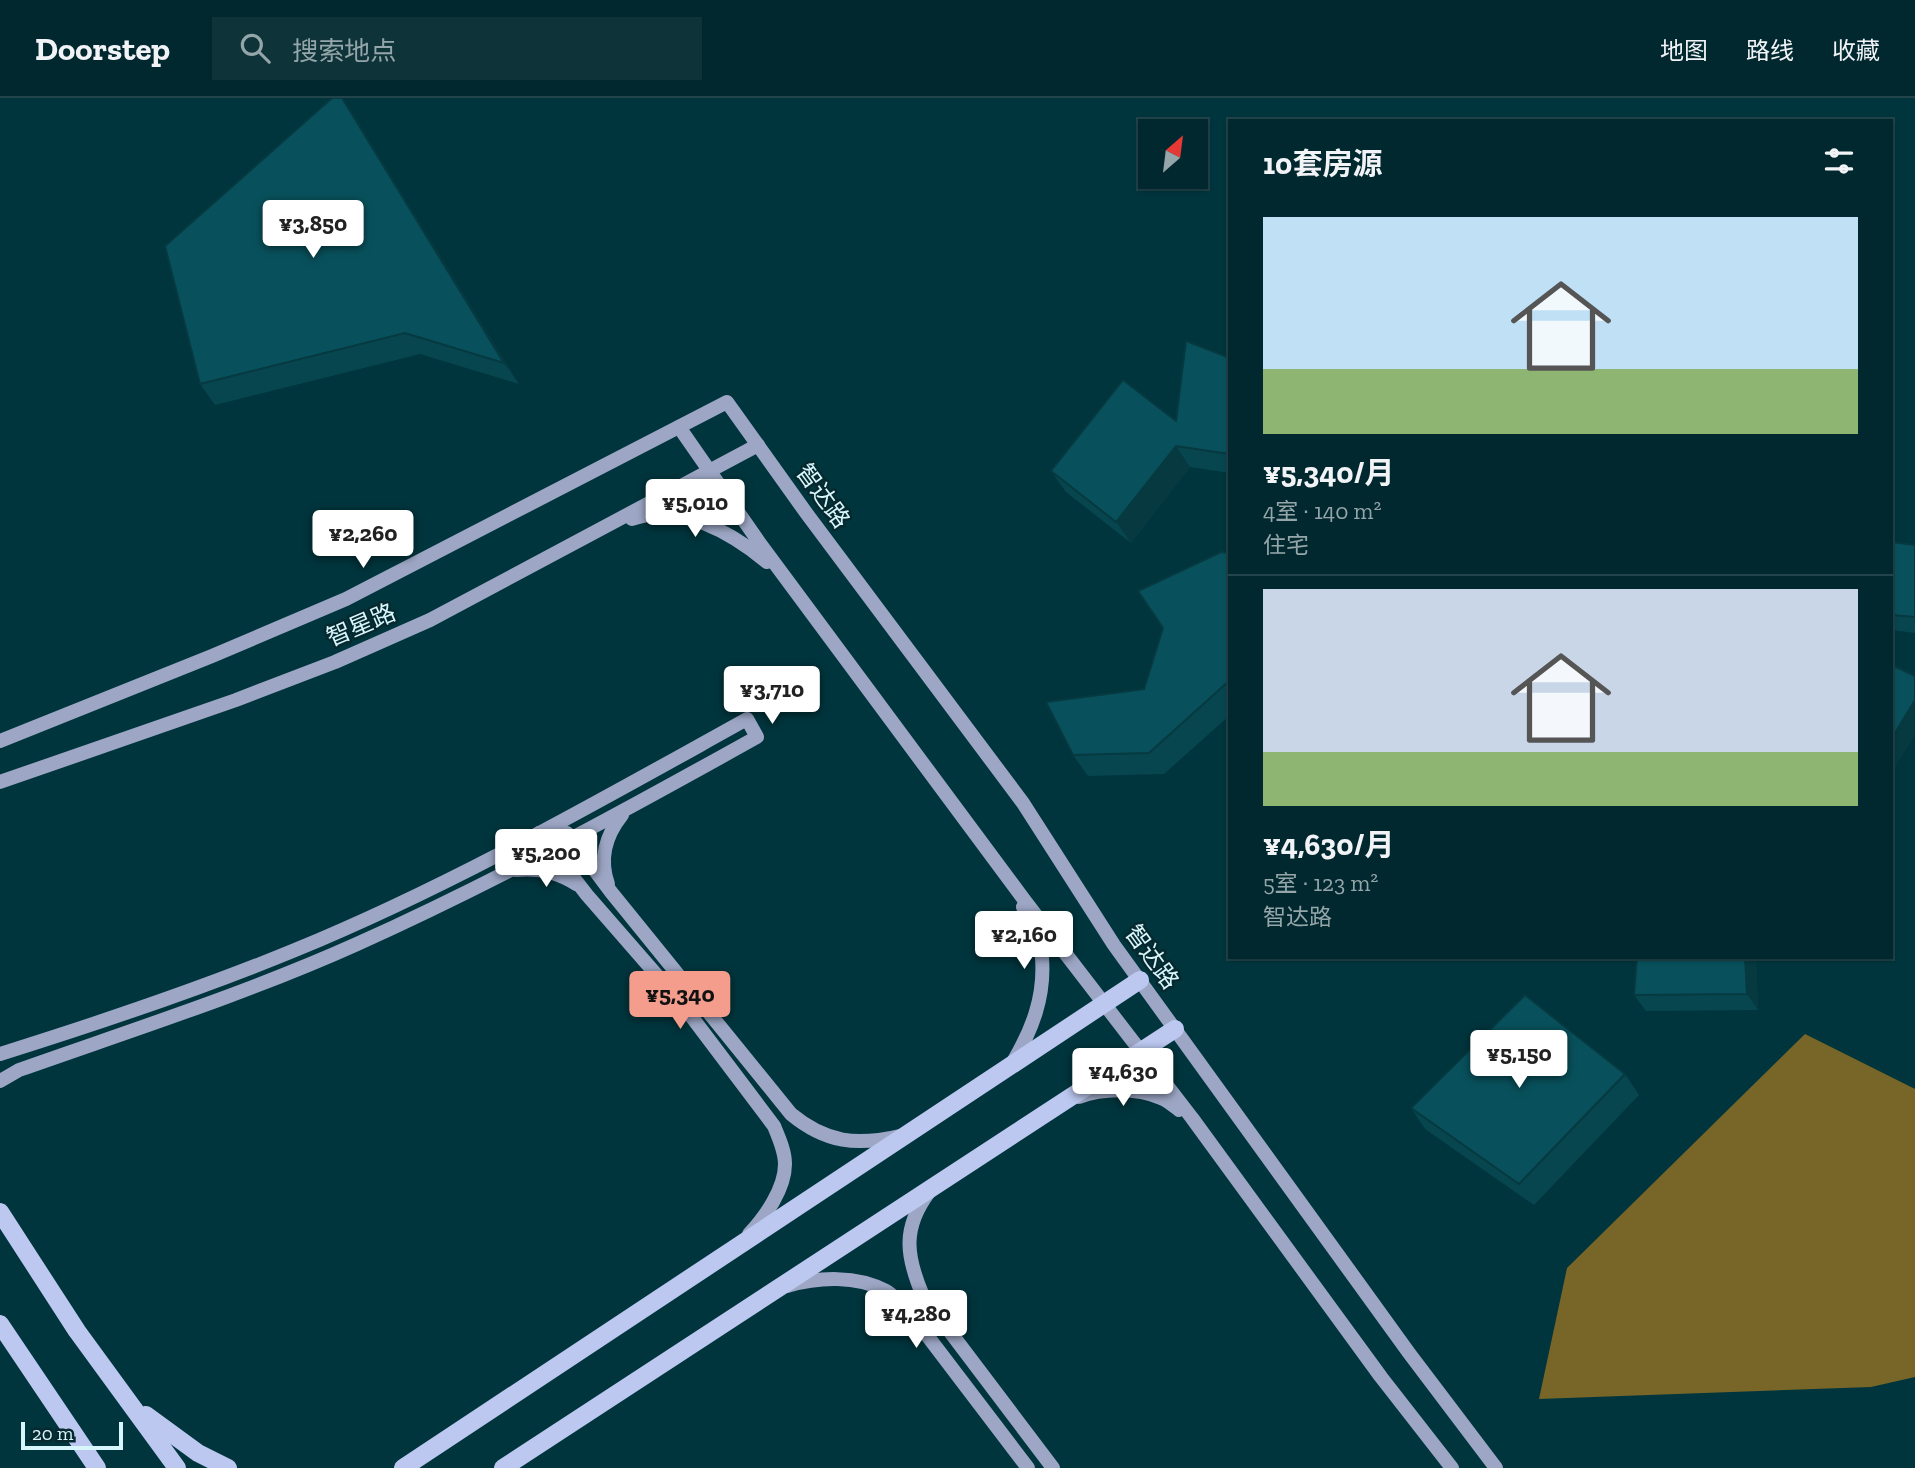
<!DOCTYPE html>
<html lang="zh">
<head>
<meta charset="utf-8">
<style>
  :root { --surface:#00282e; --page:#0e343a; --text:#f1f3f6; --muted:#95a6aa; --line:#22444a; --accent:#f49d8d }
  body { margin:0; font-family:"Zilla Slab","Noto Sans SC",serif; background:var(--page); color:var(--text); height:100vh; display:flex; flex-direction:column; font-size:26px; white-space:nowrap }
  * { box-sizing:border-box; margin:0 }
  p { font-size:23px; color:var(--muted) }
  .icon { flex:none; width:38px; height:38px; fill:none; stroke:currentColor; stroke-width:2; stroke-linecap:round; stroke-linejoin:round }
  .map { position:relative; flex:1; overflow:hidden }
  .sheet { position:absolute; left:1228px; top:21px; width:665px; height:840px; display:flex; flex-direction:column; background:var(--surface); border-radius:0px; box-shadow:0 2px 5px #0004,0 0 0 2px var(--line) }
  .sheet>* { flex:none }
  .needle { width:46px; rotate:28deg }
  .tools { position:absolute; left:1138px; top:21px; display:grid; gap:14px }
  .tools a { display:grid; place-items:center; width:70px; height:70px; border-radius:0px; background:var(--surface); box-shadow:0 2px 5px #0004,0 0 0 2px var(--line); font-size:35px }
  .scale { position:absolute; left:21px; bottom:18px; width:102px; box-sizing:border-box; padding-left:7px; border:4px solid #d8f7fd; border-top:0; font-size:19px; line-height:24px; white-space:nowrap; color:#d8f7fd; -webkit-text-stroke:5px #06292f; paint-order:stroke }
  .price { position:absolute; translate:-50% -60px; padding:0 16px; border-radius:7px; background:#fff; color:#222; font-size:23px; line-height:46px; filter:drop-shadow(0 2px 4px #0008) }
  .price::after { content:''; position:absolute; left:50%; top:42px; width:21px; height:16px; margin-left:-10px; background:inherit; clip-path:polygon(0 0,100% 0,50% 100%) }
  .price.selected { background:var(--accent); color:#111 }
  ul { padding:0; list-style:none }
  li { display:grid; align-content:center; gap:14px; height:371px; padding:0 35px }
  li+li { border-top:2px solid var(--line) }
  li span { display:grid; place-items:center; height:217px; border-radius:0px; color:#555 }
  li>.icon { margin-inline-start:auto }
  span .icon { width:126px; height:126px; fill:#fffc; stroke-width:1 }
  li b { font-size:30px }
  h2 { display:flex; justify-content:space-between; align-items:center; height:84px; padding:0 35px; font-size:30px }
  header { display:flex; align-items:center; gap:42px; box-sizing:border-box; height:98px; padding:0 35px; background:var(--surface); border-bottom:2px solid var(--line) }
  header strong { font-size:33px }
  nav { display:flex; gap:38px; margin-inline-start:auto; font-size:24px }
  .search { width:490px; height:63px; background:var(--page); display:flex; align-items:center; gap:18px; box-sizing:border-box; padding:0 24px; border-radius:0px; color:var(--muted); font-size:26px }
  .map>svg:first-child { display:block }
  .water { fill:#786528 }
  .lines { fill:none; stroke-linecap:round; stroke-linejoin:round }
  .secondary { stroke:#9da7c5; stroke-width:14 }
  .primary { stroke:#bcc8f0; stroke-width:18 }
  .wall { fill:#07464f }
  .shaded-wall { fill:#063940 }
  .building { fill:#08515c; stroke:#063940; stroke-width:2 }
  .labels { text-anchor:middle; stroke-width:5; stroke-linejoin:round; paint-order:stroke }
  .street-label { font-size:24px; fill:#d8f7fd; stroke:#06292f }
</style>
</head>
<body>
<header>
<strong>Doorstep</strong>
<div class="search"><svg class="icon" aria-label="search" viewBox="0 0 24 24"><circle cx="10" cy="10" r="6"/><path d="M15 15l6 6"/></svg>搜索地点</div>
<nav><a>地图</a><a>路线</a><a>收藏</a></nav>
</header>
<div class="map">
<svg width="1915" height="1370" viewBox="0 0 1915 1370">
  <rect width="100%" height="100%" fill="#00353d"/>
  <path class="water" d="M 1805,936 L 1915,991 L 1915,1279 L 1871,1289 L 1539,1301 L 1567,1170 Z"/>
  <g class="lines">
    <g class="secondary">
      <path d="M 679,329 L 761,447 L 1025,803 L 1192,1020 L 1381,1279 L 1452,1370"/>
      <path d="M 632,421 C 679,404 732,435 767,464"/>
      <path d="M 0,643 L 212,558 L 346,501 L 727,304 L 807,416 L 1023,705 L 1114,847 L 1409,1255 L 1496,1370"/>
      <path d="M 0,684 L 236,602 L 335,564 L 430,522 L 758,347"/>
      <path d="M 539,735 L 587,797 L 682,906 L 774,1028 C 779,1040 785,1053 785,1066 C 785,1091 765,1119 749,1136"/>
      <path d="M 567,735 L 611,794 L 791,1016 C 826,1045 857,1048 900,1038"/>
      <path d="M 516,772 C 537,770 558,774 576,786"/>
      <path d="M 608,786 C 599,761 606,737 622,717"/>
      <path d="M 0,956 C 99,925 198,892 295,852 C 451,788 599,703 747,621 L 757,639 C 626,712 495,784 357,846 C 248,895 132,932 19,972 L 0,983"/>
      <path d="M 1013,964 C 1032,932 1045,899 1042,860 C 1041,844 1030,824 1023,809"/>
      <path d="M 1079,999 C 1103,990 1137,990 1161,1000 C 1167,1002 1174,1008 1179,1012"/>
      <path d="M 929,1094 C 902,1130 906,1158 923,1198 L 1053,1370"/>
      <path d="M 787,1188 C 818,1179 857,1177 886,1193 C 893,1197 900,1205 907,1211 L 1028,1370"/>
    </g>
    <g class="primary">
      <path d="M 0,1114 L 77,1233 L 177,1370"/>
      <path d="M 0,1226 L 97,1370"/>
      <path d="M 146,1317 L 198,1355 L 228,1370"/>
      <path d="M 403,1370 L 1140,882"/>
      <path d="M 503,1370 L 1175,931"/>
    </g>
  </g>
  <g class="wall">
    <path d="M 353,16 L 519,286 L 420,256 L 215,307 L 200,286 Z"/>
    <path d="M 1230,260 L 1230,375 L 1190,369 L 1131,445 L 1066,394 L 1051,373 L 1176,323 Z"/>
    <path d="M 1892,444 L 1915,447 L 1915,535 L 1892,532 Z"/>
    <path d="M 1230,455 L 1230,617 L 1164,676 L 1088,678 L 1073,657 L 1144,591 Z"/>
    <path d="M 1756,859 L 1758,912 L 1646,913 L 1634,897 Z"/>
    <path d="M 1625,976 L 1639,997 L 1534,1107 L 1425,1031 L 1411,1010 Z"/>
  </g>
  <g class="shaded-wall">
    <path d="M 342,0 L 353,16 L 519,286 L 504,265 Z"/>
    <path d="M 1176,348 L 1190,369 L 1131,445 L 1116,424 Z"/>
    <path d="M 1915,602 L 1915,637 L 1892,674 L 1892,640 Z"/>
    <path d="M 1745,859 L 1756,859 L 1758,912 L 1747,896 Z"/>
  </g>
  <g class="building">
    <path d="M 332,0 L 342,0 L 504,265 L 405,235 L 200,286 L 165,148 Z"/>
    <path d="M 1186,243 L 1230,260 L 1230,356 L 1176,348 L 1116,424 L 1051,373 L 1123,282 L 1176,323 Z"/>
    <path d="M 1892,444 L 1915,447 L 1915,519 L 1892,517 Z"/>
    <path d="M 1221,454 L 1230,455 L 1230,582 L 1149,655 L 1073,657 L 1046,604 L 1144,591 L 1163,530 L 1138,493 Z"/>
    <path d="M 1892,567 L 1915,578 L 1915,602 L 1892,640 Z"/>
    <path d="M 1637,859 L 1745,859 L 1747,896 L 1634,897 Z"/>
    <path d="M 1525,897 L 1625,976 L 1519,1086 L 1411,1010 Z"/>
  </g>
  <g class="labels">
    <g class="street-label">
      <text transform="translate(823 398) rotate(54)" y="8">智达路</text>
      <text transform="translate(361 527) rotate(-23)" y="8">智星路</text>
      <text transform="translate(1152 859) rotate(54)" y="8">智达路</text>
    </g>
  </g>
</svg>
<div class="tools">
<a><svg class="needle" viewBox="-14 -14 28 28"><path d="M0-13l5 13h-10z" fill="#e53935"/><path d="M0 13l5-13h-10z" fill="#95a6aa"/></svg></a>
</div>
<div class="scale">20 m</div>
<b class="price" style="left:313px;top:162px">¥3,850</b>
<b class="price" style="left:695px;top:441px">¥5,010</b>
<b class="price" style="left:363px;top:472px">¥2,260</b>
<b class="price" style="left:772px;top:628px">¥3,710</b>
<b class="price" style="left:546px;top:791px">¥5,200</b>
<b class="price" style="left:1024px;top:873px">¥2,160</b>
<b class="price selected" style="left:680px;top:933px">¥5,340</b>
<b class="price" style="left:1519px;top:992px">¥5,150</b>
<b class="price" style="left:1123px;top:1010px">¥4,630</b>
<b class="price" style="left:916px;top:1252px">¥4,280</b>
<section class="sheet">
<h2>10套房源<svg class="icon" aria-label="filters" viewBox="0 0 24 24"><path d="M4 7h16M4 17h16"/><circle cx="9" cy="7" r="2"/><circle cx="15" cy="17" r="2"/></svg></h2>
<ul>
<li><span style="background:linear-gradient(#bfe0f5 70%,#8fb573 0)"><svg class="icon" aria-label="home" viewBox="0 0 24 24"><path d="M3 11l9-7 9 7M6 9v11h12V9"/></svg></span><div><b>¥5,340/月</b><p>4室 · 140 m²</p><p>住宅</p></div></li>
<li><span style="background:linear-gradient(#c9d6e8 75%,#8fb573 0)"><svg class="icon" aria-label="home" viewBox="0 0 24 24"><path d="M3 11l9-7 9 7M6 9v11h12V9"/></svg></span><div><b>¥4,630/月</b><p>5室 · 123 m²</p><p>智达路</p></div></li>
</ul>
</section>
</div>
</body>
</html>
